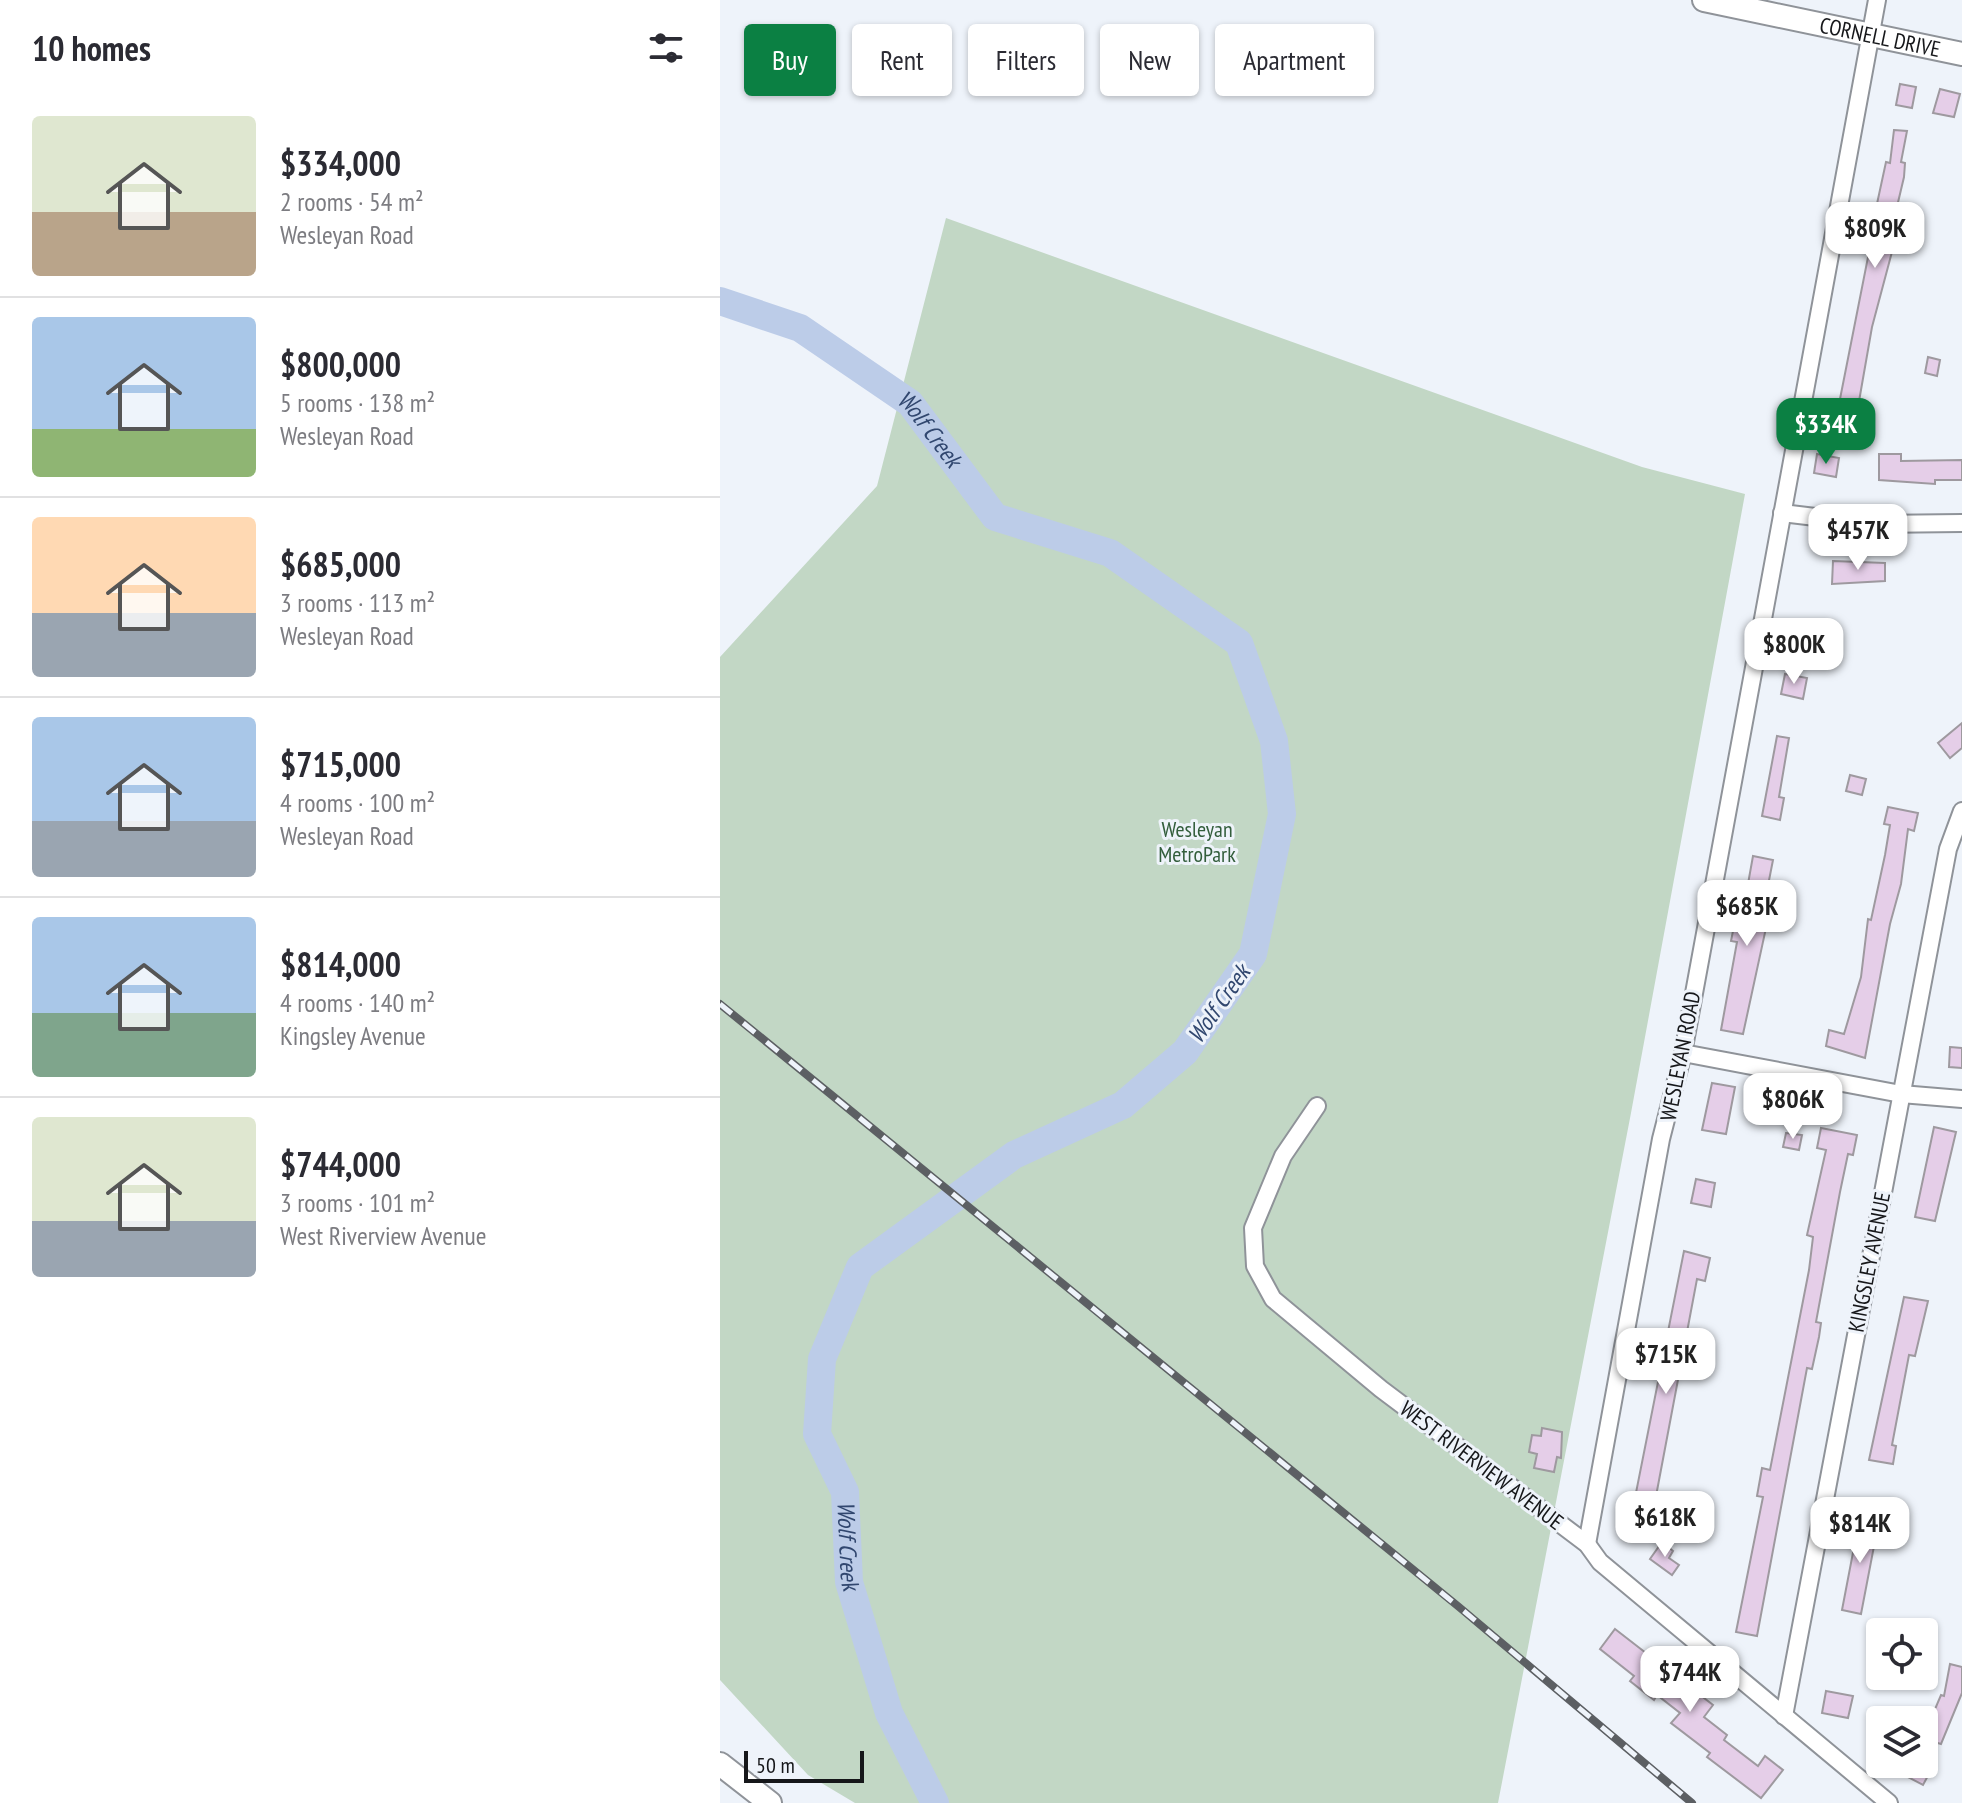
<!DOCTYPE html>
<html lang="en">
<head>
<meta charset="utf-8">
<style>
  :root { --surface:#fff; --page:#f7f7f7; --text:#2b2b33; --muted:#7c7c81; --line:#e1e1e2; --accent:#0b8043 }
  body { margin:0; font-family:"PT Sans Narrow",sans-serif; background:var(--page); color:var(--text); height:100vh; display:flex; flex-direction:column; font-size:30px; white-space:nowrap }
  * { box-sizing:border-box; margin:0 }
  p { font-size:26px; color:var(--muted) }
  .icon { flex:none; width:44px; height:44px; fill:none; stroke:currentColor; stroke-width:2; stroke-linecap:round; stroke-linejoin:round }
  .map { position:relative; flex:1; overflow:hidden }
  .drawer { display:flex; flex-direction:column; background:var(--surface); width:720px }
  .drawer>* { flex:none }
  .top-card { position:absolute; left:24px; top:24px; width:760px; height:72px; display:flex; gap:16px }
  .controls { position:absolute; left:1146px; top:1618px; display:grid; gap:16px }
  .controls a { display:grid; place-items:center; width:72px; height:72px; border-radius:8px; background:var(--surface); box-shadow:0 2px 6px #0004; font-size:40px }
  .scale { position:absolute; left:24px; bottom:20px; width:120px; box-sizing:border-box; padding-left:8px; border:4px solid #16171a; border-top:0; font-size:22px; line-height:28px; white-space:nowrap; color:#16171a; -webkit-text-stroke:6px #eef3fa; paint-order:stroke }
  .price { position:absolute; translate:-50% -68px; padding:0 18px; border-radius:16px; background:#fff; color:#222; font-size:26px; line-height:52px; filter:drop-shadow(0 2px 4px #0008) }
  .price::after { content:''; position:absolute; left:50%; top:48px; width:24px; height:18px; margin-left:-12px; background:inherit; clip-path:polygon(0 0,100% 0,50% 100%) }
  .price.active { background:var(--accent); color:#fff }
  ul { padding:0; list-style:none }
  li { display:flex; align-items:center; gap:24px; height:200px; padding:0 32px }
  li+li { border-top:2px solid var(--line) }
  li span { display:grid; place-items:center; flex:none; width:224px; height:160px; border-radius:8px; color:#555 }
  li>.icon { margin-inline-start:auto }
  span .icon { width:96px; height:96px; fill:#fffc; stroke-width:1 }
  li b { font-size:34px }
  h2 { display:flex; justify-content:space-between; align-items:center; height:96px; padding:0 32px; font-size:34px }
  .tag { padding:0 28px; border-radius:8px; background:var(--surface); box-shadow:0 2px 6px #0004; font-size:28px; line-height:72px }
  .tag.active { background:var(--accent); color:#fff }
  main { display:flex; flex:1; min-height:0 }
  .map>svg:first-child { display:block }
  .green { fill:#c2d7c5 }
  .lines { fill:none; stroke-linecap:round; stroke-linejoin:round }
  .river { stroke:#bccce8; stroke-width:28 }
  .building { fill:#e5cee8; stroke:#9e999f; stroke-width:2 }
  .street-casing { stroke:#8f9399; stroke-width:20 }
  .secondary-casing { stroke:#8f9399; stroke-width:26 }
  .street { stroke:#fff; stroke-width:16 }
  .secondary { stroke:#fff; stroke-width:22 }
  .rail-casing { stroke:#5c5f63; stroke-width:8 }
  .rail { stroke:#eef3fa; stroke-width:5; stroke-dasharray:15; stroke-linecap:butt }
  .labels { text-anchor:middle; stroke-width:6; stroke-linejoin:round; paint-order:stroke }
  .street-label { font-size:22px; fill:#16171a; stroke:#eef3fa }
  .park-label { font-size:22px; fill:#335e3c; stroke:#eef3fa }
  .water-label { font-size:24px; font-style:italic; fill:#31476f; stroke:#eef3fa }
</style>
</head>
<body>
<main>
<section class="drawer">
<h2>10 homes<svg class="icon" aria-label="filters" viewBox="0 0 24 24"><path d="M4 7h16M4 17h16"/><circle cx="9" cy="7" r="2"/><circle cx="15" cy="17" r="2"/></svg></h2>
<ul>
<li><span style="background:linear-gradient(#dfe7d0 60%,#b9a48a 0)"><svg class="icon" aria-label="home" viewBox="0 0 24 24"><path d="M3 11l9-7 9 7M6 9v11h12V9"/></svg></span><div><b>$334,000</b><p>2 rooms · 54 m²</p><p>Wesleyan Road</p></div></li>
<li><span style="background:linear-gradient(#a9c7e8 70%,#8fb573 0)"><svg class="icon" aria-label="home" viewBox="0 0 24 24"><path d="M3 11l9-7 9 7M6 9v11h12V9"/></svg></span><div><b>$800,000</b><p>5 rooms · 138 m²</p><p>Wesleyan Road</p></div></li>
<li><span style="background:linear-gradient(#ffd9b3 60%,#9aa5b1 0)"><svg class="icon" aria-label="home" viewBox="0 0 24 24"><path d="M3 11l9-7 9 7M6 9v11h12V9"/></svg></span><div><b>$685,000</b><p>3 rooms · 113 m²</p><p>Wesleyan Road</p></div></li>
<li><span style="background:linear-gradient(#a9c7e8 65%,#9aa5b1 0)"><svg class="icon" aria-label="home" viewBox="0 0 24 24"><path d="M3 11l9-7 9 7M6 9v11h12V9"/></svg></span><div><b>$715,000</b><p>4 rooms · 100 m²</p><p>Wesleyan Road</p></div></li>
<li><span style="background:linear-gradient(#a9c7e8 60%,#7fa58c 0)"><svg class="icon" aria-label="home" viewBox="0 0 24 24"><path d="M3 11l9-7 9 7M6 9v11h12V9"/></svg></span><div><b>$814,000</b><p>4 rooms · 140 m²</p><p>Kingsley Avenue</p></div></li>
<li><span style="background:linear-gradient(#dfe7d0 65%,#9aa5b1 0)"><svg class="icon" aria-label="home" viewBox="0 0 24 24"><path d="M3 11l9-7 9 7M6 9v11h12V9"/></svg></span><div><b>$744,000</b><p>3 rooms · 101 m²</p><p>West Riverview Avenue</p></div></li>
</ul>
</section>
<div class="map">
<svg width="1242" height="1803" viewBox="0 0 1242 1803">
  <rect width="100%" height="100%" fill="#eef3fa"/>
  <path class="green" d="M 226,218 L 922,467 L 1025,494 L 911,1113 L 778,1803 L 135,1803 L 88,1775 L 0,1680 L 0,657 L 157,486 Z"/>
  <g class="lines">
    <path class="river" id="s1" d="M 0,301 L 80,328 L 190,403 L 275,517 L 390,553 L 519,643 L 554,741 L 562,814 L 533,954 L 465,1052 L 403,1105 L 294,1155 L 140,1267 L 102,1359 L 97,1434 L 125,1492 L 129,1582 L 169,1713 L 215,1803"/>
  </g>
  <g class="building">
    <path d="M 1180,84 L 1196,87 L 1192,108 L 1176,105 Z"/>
    <path d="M 1220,89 L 1240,94 L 1234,117 L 1213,113 Z"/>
    <path d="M 1174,130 L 1187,131 L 1181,162 L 1185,163 L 1184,177 L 1171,232 L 1177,233 L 1152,327 L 1138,407 L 1119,404 L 1150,247 L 1144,246 L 1149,226 L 1152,227 L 1166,162 L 1170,163 Z"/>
    <path d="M 1208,357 L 1220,360 L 1217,376 L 1205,373 Z"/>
    <path d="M 1097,454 L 1119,458 L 1116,477 L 1094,473 Z"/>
    <path d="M 1159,454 L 1181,454 L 1181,461 L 1242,460 L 1242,480 L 1215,480 L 1215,484 L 1159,480 Z"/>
    <path d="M 1113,561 L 1165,563 L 1165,581 L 1112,584 Z"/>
    <path d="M 1065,674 L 1087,678 L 1083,699 L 1061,694 Z"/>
    <path d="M 1242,723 L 1242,748 L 1230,758 L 1218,743 Z"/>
    <path d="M 1057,736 L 1069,738 L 1059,797 L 1064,798 L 1060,820 L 1042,816 Z"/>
    <path d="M 1130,775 L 1146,779 L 1142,795 L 1126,791 Z"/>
    <path d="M 1168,807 L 1198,813 L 1194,831 L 1188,829 L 1181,884 L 1170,924 L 1145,1058 L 1106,1046 L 1109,1030 L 1124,1034 L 1141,977 L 1148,919 L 1151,920 L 1165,855 L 1170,825 L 1164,824 Z"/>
    <path d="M 1033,856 L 1053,860 L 1040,926 L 1046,928 L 1023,1034 L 1001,1030 L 1017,942 L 1011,941 L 1015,921 L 1021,923 Z"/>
    <path d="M 1230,1047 L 1242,1048 L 1242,1068 L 1229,1067 Z"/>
    <path d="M 992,1083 L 1015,1087 L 1006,1134 L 982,1130 Z"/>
    <path d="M 1214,1127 L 1236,1132 L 1215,1221 L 1195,1217 Z"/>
    <path d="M 1101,1128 L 1137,1135 L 1133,1155 L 1128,1154 L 1120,1192 L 1096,1322 L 1101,1323 L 1099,1337 L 1092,1369 L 1087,1368 L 1037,1636 L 1016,1632 L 1043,1497 L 1037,1496 L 1042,1468 L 1050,1470 L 1089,1270 L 1093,1237 L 1087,1235 L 1106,1150 L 1097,1148 Z"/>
    <path d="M 1066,1133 L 1082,1135 L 1079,1150 L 1063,1147 Z"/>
    <path d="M 976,1179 L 995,1183 L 991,1207 L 971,1203 Z"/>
    <path d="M 964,1251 L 990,1258 L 985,1281 L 977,1279 L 933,1512 L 939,1513 L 934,1538 L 908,1533 Z"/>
    <path d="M 1184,1297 L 1208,1301 L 1195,1356 L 1189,1355 L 1172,1445 L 1176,1446 L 1173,1464 L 1149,1460 Z"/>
    <path d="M 822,1428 L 842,1432 L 841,1458 L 837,1457 L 834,1472 L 814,1468 L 817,1454 L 809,1452 L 812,1435 L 821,1436 Z"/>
    <path d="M 1140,1516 L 1159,1520 L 1141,1614 L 1122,1610 Z"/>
    <path d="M 942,1542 L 953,1551 L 949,1558 L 959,1565 L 952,1575 L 930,1559 Z"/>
    <path d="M 895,1629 L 993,1705 L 984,1717 L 1007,1735 L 1004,1740 L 1038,1766 L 1045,1756 L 1063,1770 L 1041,1798 L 987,1757 L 990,1753 L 951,1723 L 960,1713 L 937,1695 L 934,1700 L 910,1681 L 914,1676 L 880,1649 Z"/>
    <path d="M 1230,1664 L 1242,1667 L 1242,1693 L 1221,1744 L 1204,1739 L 1204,1735 L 1221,1695 L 1224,1696 Z"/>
    <path d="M 1106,1691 L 1133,1696 L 1128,1718 L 1102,1713 Z"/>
    <path d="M 1192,1764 L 1211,1770 L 1203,1785 L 1186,1776 Z"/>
  </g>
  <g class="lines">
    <defs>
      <g id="street">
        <path d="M 1062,513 L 1154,524 L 1242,523"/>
        <path d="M 963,1053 L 1181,1094 L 1242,1099"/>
        <path d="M 597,1106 L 563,1156 L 533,1228 L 535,1266 L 553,1299 L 661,1389 L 867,1544 L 880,1562 L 1169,1803"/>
        <path d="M 867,1544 L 941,1139 L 963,1053 L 1157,0"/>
        <path d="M 1064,1716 L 1228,849 L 1242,811"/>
      </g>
      <g id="secondary">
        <path id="s2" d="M 984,0 L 1242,54"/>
        <path d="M 0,1764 L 50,1803"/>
      </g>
    </defs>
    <use href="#street" class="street-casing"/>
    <use href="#secondary" class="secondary-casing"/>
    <use href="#street" class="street"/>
    <use href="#secondary" class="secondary"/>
    <defs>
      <path id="rail" d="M 0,1004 L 739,1607 L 972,1803"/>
    </defs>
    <use href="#rail" class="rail-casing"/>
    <use href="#rail" class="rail"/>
  </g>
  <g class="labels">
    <g class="street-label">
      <text dy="8" stroke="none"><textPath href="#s2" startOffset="180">CORNELL DRIVE</textPath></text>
      <text transform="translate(960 1056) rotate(-79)" y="8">WESLEYAN ROAD</text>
      <text transform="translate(1149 1262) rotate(-79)" y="8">KINGSLEY AVENUE</text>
      <text transform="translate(762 1465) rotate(37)" y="8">WEST RIVERVIEW AVENUE</text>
    </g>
    <g class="park-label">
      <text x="477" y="837">Wesleyan<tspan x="477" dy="25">MetroPark</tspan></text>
    </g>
    <g class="water-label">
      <text dy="8" stroke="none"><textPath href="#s1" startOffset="250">Wolf Creek</textPath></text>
      <text transform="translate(499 1004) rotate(-55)" y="8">Wolf Creek</text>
      <text dy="8" stroke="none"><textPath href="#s1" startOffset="1762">Wolf Creek</textPath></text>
    </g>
  </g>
</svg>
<div class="controls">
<a><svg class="icon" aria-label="locate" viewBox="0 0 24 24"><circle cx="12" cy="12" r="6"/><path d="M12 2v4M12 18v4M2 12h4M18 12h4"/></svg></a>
<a><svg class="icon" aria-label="layers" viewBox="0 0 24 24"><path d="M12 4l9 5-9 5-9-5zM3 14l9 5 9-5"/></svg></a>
</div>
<div class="scale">50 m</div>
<b class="price" style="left:1155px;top:270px">$809K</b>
<b class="price active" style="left:1106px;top:466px">$334K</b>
<b class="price" style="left:1138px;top:572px">$457K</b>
<b class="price" style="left:1074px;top:686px">$800K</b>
<b class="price" style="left:1027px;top:948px">$685K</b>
<b class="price" style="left:1073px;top:1141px">$806K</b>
<b class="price" style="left:946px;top:1396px">$715K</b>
<b class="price" style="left:945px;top:1559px">$618K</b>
<b class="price" style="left:1140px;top:1565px">$814K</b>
<b class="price" style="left:970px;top:1714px">$744K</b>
<div class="top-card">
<a class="tag active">Buy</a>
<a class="tag">Rent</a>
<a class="tag">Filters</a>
<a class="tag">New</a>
<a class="tag">Apartment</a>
</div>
</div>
</main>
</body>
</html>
